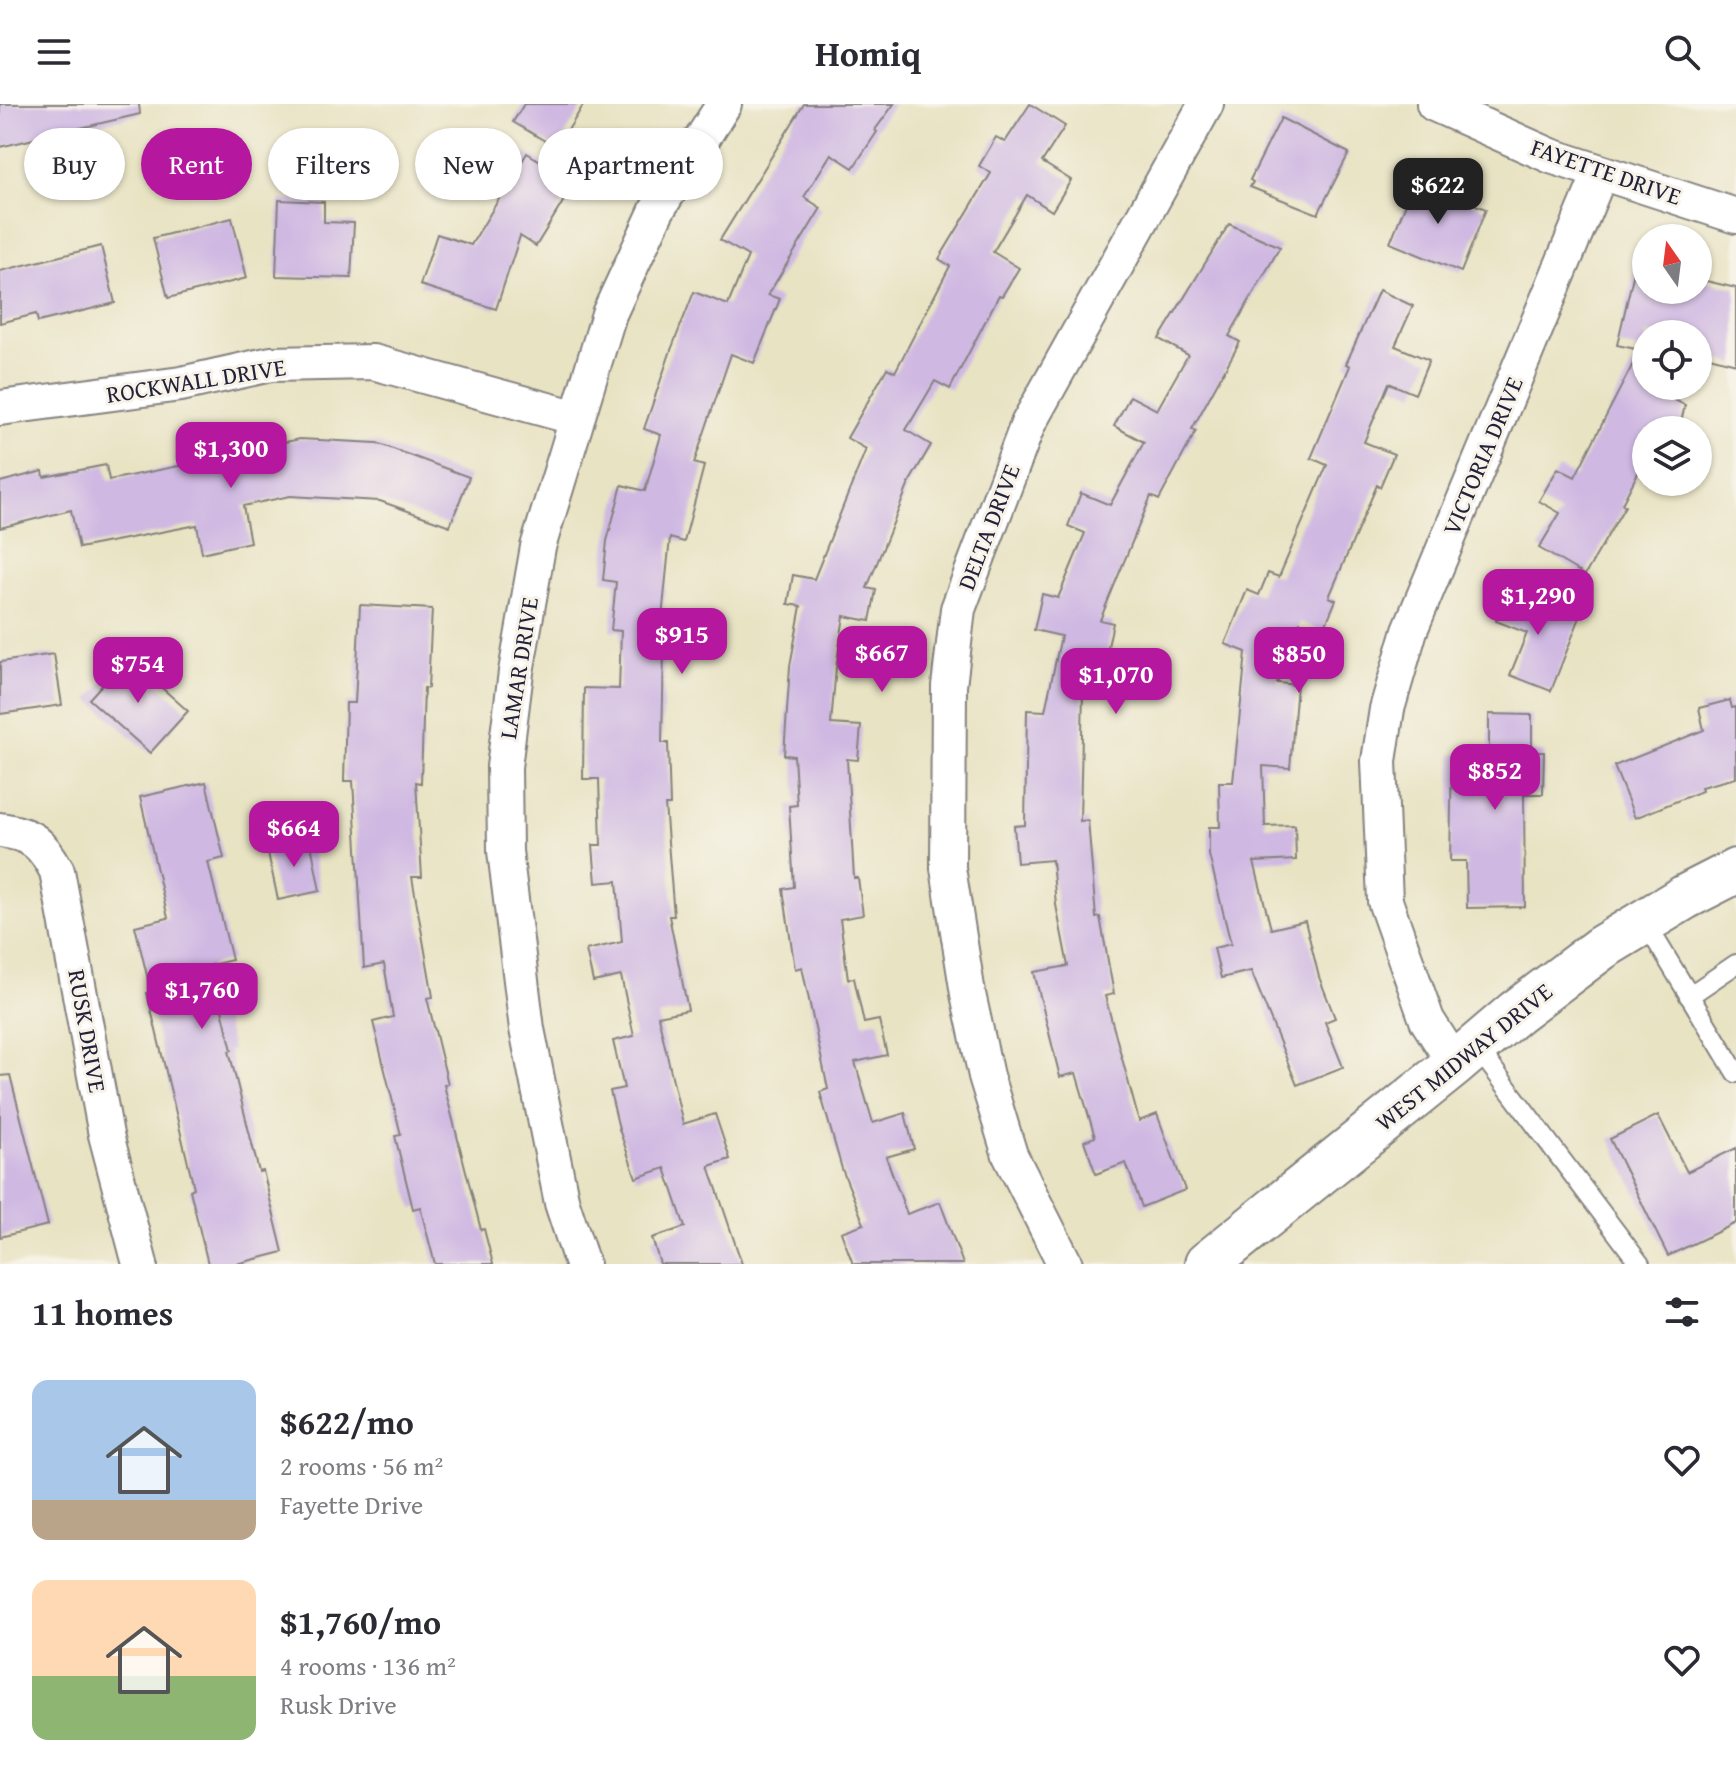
<!DOCTYPE html>
<html lang="en">
<head>
<meta charset="utf-8">
<style>
  :root { --surface:#fff; --page:#f7f7f7; --text:#2b2b33; --muted:#7c7c81; --accent:#b5179e }
  body { margin:0; font-family:"Gentium Book Plus",serif; background:var(--page); color:var(--text); height:100vh; display:flex; flex-direction:column; font-size:30px; white-space:nowrap }
  * { box-sizing:border-box; margin:0 }
  p { font-size:26px; color:var(--muted) }
  .icon { flex:none; width:44px; height:44px; fill:none; stroke:currentColor; stroke-width:2; stroke-linecap:round; stroke-linejoin:round }
  .map { position:relative; height:1160px; overflow:hidden }
  .details { display:flex; flex-direction:column; background:var(--surface); flex:1 }
  .details>* { flex:none }
  .guide { position:absolute; left:24px; top:24px; width:800px; height:72px; display:flex; gap:16px }
  .needle { width:52px; rotate:346deg }
  .tools { position:absolute; left:1632px; top:120px; display:grid; gap:16px }
  .tools a { display:grid; place-items:center; width:80px; height:80px; border-radius:50%; background:var(--surface); box-shadow:0 2px 6px #0004; font-size:40px }
  .price { position:absolute; translate:-50% -68px; padding:0 18px; border-radius:16px; background:var(--accent); color:#fff; font-size:26px; line-height:52px; filter:drop-shadow(0 2px 4px #0008) }
  .price::after { content:''; position:absolute; left:50%; top:48px; width:24px; height:18px; margin-left:-12px; background:inherit; clip-path:polygon(0 0,100% 0,50% 100%) }
  .price.selected { background:#222; color:#fff }
  ul { padding:0; list-style:none }
  li { display:flex; align-items:center; gap:24px; height:200px; padding:0 32px }
  li span { display:grid; place-items:center; flex:none; width:224px; height:160px; border-radius:16px; color:#555 }
  li>.icon { margin-inline-start:auto }
  span .icon { width:96px; height:96px; fill:#fffc; stroke-width:1 }
  li b { font-size:34px }
  h2 { display:flex; justify-content:space-between; align-items:center; height:96px; padding:0 32px; font-size:34px }
  .pill { padding:0 28px; border-radius:36px; background:var(--surface); box-shadow:0 2px 6px #0004; font-size:28px; line-height:72px }
  .pill.selected { background:var(--accent); color:#fff }
  header { display:flex; justify-content:space-between; align-items:center; height:104px; padding:0 32px; background:var(--surface); font-size:36px; font-weight:700 }
  .map>svg:first-child { display:block }
  .building { fill:#cfb8e2 }
  .lines { fill:none; stroke-linecap:round; stroke-linejoin:round }
  .service-casing { stroke:#85827f; stroke-width:22 }
  .minor-casing { stroke:#85827f; stroke-width:38 }
  .tertiary-casing { stroke:#85827f; stroke-width:48 }
  .service { stroke:#fff; stroke-width:18 }
  .minor { stroke:#fff; stroke-width:34 }
  .tertiary { stroke:#fff; stroke-width:44 }
  .labels { text-anchor:middle; stroke-width:6; stroke-linejoin:round; paint-order:stroke }
  .street-label { font-size:24px; fill:#22223b; stroke:#f7f3e8 }
</style>
</head>
<body>
<header><svg class="icon" aria-label="menu" viewBox="0 0 24 24"><path d="M4 6h16M4 12h16M4 18h16"/></svg>Homiq<svg class="icon" aria-label="search" viewBox="0 0 24 24"><circle cx="10" cy="10" r="6"/><path d="M15 15l6 6"/></svg></header>
<div class="map">
<svg width="1736" height="1160" viewBox="0 0 1736 1160">
  <rect width="100%" height="100%" fill="#f7f3e8"/>
  <filter id="ink" filterUnits="userSpaceOnUse"><feTurbulence type="fractalNoise" baseFrequency=".0125" numOctaves="2"/><feDisplacementMap in="SourceGraphic" scale="16" xChannelSelector="R" yChannelSelector="G"/><feConvolveMatrix kernelMatrix="1 2 1 2 8 2 1 2 1" color-interpolation-filters="sRGB"/></filter>
  <filter id="wash" filterUnits="userSpaceOnUse"><feTurbulence type="fractalNoise" baseFrequency=".006" numOctaves="4" result="noise"/><feDisplacementMap in="SourceGraphic" scale="32" xChannelSelector="R" yChannelSelector="G"/><feGaussianBlur stdDeviation="1.8" result="paint"/><feColorMatrix in="noise" values="0 0 0 0 0 0 0 0 0 0 0 0 0 0 0 0 0 1.4 0 .05"/><feComposite in="paint" operator="in"/></filter>
  <g filter="url(#wash)">
    <rect width="100%" height="100%" fill="#e8e3c3"/>
    <g id="blocks">
      <g class="building">
        <path d="M 0,0 L 139,0 L 140,10 L 0,43 Z"/>
        <path d="M 524,0 L 584,0 L 557,44 L 513,18 Z"/>
        <path d="M 804,0 L 894,0 L 875,26 L 877,28 L 853,64 L 831,50 L 804,93 L 821,104 L 768,191 L 780,195 L 754,259 L 731,250 L 694,359 L 704,362 L 684,438 L 670,434 L 659,544 L 664,545 L 662,639 L 668,639 L 670,701 L 665,701 L 674,812 L 669,812 L 688,906 L 658,912 L 683,1020 L 715,1010 L 730,1055 L 709,1062 L 742,1160 L 660,1160 L 652,1134 L 685,1123 L 665,1064 L 636,1074 L 619,1025 L 610,987 L 624,984 L 613,937 L 634,932 L 621,872 L 593,878 L 586,846 L 622,838 L 617,777 L 596,779 L 593,741 L 601,741 L 599,675 L 583,675 L 584,584 L 619,585 L 621,527 L 611,526 L 616,478 L 603,476 L 607,437 L 622,381 L 645,387 L 661,331 L 644,325 L 671,246 L 694,188 L 728,201 L 748,152 L 720,136 Z"/>
        <path d="M 1030,0 L 1065,22 L 1042,58 L 1071,76 L 1052,107 L 1027,91 L 993,148 L 1019,164 L 1002,192 L 999,191 L 950,285 L 935,277 L 906,326 L 931,341 L 910,377 L 867,484 L 876,486 L 870,517 L 844,512 L 836,563 L 831,620 L 861,622 L 858,656 L 847,655 L 854,774 L 858,774 L 863,811 L 840,815 L 848,875 L 854,874 L 864,919 L 879,916 L 887,951 L 855,958 L 873,1019 L 905,1009 L 914,1045 L 886,1053 L 907,1110 L 940,1098 L 963,1160 L 853,1160 L 841,1128 L 864,1120 L 842,1065 L 820,988 L 828,985 L 802,863 L 795,865 L 783,785 L 794,783 L 789,702 L 797,701 L 794,652 L 784,651 L 790,562 L 801,502 L 788,500 L 793,471 L 814,475 L 866,345 L 847,334 L 887,264 L 895,268 L 950,162 L 939,155 L 991,69 L 979,62 L 996,33 L 1005,38 Z"/>
        <path d="M 1281,14 L 1349,49 L 1318,110 L 1250,83 L 1253,78 L 1250,76 Z"/>
        <path d="M 527,49 L 575,78 L 536,142 L 520,132 L 496,205 L 420,181 L 437,130 L 471,141 Z"/>
        <path d="M 1415,77 L 1486,105 L 1461,168 L 1390,139 Z"/>
        <path d="M 279,96 L 324,98 L 324,118 L 354,119 L 351,174 L 276,172 Z"/>
        <path d="M 232,114 L 247,174 L 168,194 L 153,134 Z"/>
        <path d="M 1229,120 L 1280,143 L 1229,232 L 1240,238 L 1192,325 L 1196,327 L 1159,396 L 1151,392 L 1100,516 L 1113,519 L 1098,590 L 1083,587 L 1080,717 L 1088,716 L 1096,814 L 1100,813 L 1114,890 L 1105,892 L 1139,1017 L 1157,1010 L 1185,1086 L 1142,1103 L 1126,1059 L 1096,1070 L 1084,1037 L 1095,1033 L 1076,969 L 1060,973 L 1034,868 L 1068,862 L 1056,801 L 1052,756 L 1017,759 L 1014,722 L 1025,721 L 1027,606 L 1045,607 L 1061,532 L 1034,526 L 1042,490 L 1058,494 L 1085,429 L 1068,422 L 1081,389 L 1110,401 L 1144,338 L 1114,322 L 1130,292 L 1157,306 L 1188,251 L 1159,235 Z"/>
        <path d="M 101,142 L 115,199 L 38,218 L 36,210 L 0,219 L 0,167 Z"/>
        <path d="M 1636,159 L 1646,161 L 1646,186 L 1698,186 L 1698,175 L 1736,184 L 1736,260 L 1698,250 L 1698,230 L 1646,230 L 1646,282 L 1685,301 L 1679,326 L 1646,326 L 1646,353 L 1622,400 L 1625,402 L 1585,471 L 1539,444 L 1560,409 L 1539,397 L 1558,364 L 1575,373 L 1640,246 L 1617,241 Z"/>
        <path d="M 1379,186 L 1413,202 L 1395,242 L 1429,256 L 1415,290 L 1389,279 L 1364,338 L 1394,350 L 1380,383 L 1377,381 L 1329,493 L 1336,496 L 1323,527 L 1300,518 L 1277,579 L 1297,581 L 1290,664 L 1263,662 L 1265,722 L 1295,721 L 1296,756 L 1254,758 L 1271,825 L 1305,817 L 1319,873 L 1335,914 L 1325,918 L 1343,963 L 1297,981 L 1251,867 L 1221,874 L 1214,844 L 1231,840 L 1209,751 L 1209,723 L 1220,723 L 1219,678 L 1233,678 L 1246,548 L 1225,540 L 1247,486 L 1259,491 L 1268,469 L 1279,473 L 1327,361 L 1311,354 L 1350,262 L 1346,260 Z"/>
        <path d="M 218,331 L 222,351 L 300,335 L 377,339 L 469,373 L 450,422 L 380,397 L 290,392 L 243,402 L 250,438 L 202,449 L 197,421 L 79,444 L 71,406 L 0,424 L 0,378 L 43,367 L 44,373 L 106,361 L 109,376 L 184,361 L 179,339 Z"/>
        <path d="M 1508,485 L 1580,513 L 1551,587 L 1510,571 L 1527,529 L 1496,517 Z"/>
        <path d="M 360,501 L 432,505 L 428,584 L 424,584 L 421,679 L 416,678 L 422,773 L 412,773 L 433,893 L 427,894 L 448,980 L 444,981 L 481,1126 L 484,1125 L 493,1160 L 435,1160 L 420,1103 L 413,1105 L 395,1032 L 401,1031 L 373,918 L 393,913 L 384,860 L 364,864 L 353,677 L 344,677 L 346,599 L 355,599 Z"/>
        <path d="M 54,550 L 62,601 L 0,610 L 0,558 Z"/>
        <path d="M 127,553 L 188,607 L 150,649 L 89,595 Z"/>
        <path d="M 1730,596 L 1732,604 L 1736,603 L 1736,674 L 1701,683 L 1702,687 L 1635,714 L 1614,662 L 1704,626 L 1699,604 Z"/>
        <path d="M 1489,610 L 1532,611 L 1532,648 L 1544,648 L 1543,690 L 1524,690 L 1525,803 L 1467,804 L 1466,757 L 1450,757 L 1452,650 L 1489,650 Z"/>
        <path d="M 206,678 L 224,754 L 208,758 L 232,856 L 211,861 L 232,946 L 229,947 L 259,1068 L 263,1067 L 283,1148 L 236,1160 L 208,1160 L 190,1086 L 194,1084 L 147,889 L 151,888 L 135,822 L 168,814 L 140,693 Z"/>
        <path d="M 310,735 L 320,787 L 278,796 L 267,744 Z"/>
        <path d="M 10,971 L 48,1121 L 0,1133 L 0,972 Z"/>
        <path d="M 1658,1011 L 1687,1068 L 1736,1044 L 1736,1119 L 1668,1152 L 1610,1035 Z"/>
      </g>
    </g>
  </g>
  <g filter="url(#ink)">
    <use href="#blocks" fill-opacity="0" stroke="#85827f" stroke-width="2"/>
    <g class="lines">
      <defs>
        <g id="service">
          <path d="M 1645,818 L 1736,969"/>
          <path d="M 1689,892 L 1736,860"/>
          <path d="M 1476,942 L 1640,1160"/>
        </g>
        <g id="minor">
          <path d="M 1434,0 L 1551,52 L 1736,112"/>
          <path d="M 0,304 L 181,280 L 271,260 L 373,258 L 577,314"/>
          <path d="M 0,726 C 32,730 42,739 57,767 L 106,1031 L 140,1160"/>
          <path d="M 1455,960 L 1427,916 L 1385,797 L 1379,657 L 1387,605 L 1410,526 L 1600,70"/>
          <path d="M 582,1160 L 562,1099 L 527,925 L 505,747 L 504,663 L 516,568 L 538,443 L 609,210 L 657,106 L 724,0"/>
          <path d="M 1065,1160 L 1010,1051 L 986,972 L 968,890 L 948,764 L 949,582 L 958,505 L 1028,320 L 1206,0"/>
        </g>
        <path id="tertiary" d="M 1207,1160 L 1455,960 L 1516,908 L 1601,844 L 1685,793 L 1736,767"/>
      </defs>
      <use href="#service" class="service-casing"/>
      <use href="#minor" class="minor-casing"/>
      <use href="#tertiary" class="tertiary-casing"/>
      <use href="#service" class="service"/>
      <use href="#minor" class="minor"/>
      <use href="#tertiary" class="tertiary"/>
    </g>
  </g>
  <g class="labels">
    <g class="street-label">
      <text transform="translate(1606 68) rotate(19)" y="8">FAYETTE DRIVE</text>
      <text transform="translate(196 277) rotate(-9)" y="8">ROCKWALL DRIVE</text>
      <text transform="translate(1483 352) rotate(-67)" y="8">VICTORIA DRIVE</text>
      <text transform="translate(989 423) rotate(-69)" y="8">DELTA DRIVE</text>
      <text transform="translate(519 564) rotate(-81)" y="8">LAMAR DRIVE</text>
      <text transform="translate(87 927) rotate(80)" y="8">RUSK DRIVE</text>
      <text transform="translate(1464 953) rotate(-39)" y="8">WEST MIDWAY DRIVE</text>
    </g>
  </g>
</svg>
<div class="tools">
<a><svg class="needle" viewBox="-14 -14 28 28"><path d="M0-13l5 13h-10z" fill="#e53935"/><path d="M0 13l5-13h-10z" fill="#7c7c81"/></svg></a>
<a><svg class="icon" aria-label="locate" viewBox="0 0 24 24"><circle cx="12" cy="12" r="6"/><path d="M12 2v4M12 18v4M2 12h4M18 12h4"/></svg></a>
<a><svg class="icon" aria-label="layers" viewBox="0 0 24 24"><path d="M12 4l9 5-9 5-9-5zM3 14l9 5 9-5"/></svg></a>
</div>
<b class="price selected" style="left:1438px;top:122px">$622</b>
<b class="price" style="left:231px;top:386px">$1,300</b>
<b class="price" style="left:1538px;top:533px">$1,290</b>
<b class="price" style="left:682px;top:572px">$915</b>
<b class="price" style="left:882px;top:590px">$667</b>
<b class="price" style="left:1299px;top:591px">$850</b>
<b class="price" style="left:138px;top:601px">$754</b>
<b class="price" style="left:1116px;top:612px">$1,070</b>
<b class="price" style="left:1495px;top:708px">$852</b>
<b class="price" style="left:294px;top:765px">$664</b>
<b class="price" style="left:202px;top:927px">$1,760</b>
<div class="guide">
<a class="pill">Buy</a>
<a class="pill selected">Rent</a>
<a class="pill">Filters</a>
<a class="pill">New</a>
<a class="pill">Apartment</a>
</div>
</div>
<section class="details">
<h2>11 homes<svg class="icon" aria-label="filters" viewBox="0 0 24 24"><path d="M4 7h16M4 17h16"/><circle cx="9" cy="7" r="2"/><circle cx="15" cy="17" r="2"/></svg></h2>
<ul>
<li><span style="background:linear-gradient(#a9c7e8 75%,#b9a48a 0)"><svg class="icon" aria-label="home" viewBox="0 0 24 24"><path d="M3 11l9-7 9 7M6 9v11h12V9"/></svg></span><div><b>$622/mo</b><p>2 rooms · 56 m²</p><p>Fayette Drive</p></div><svg class="icon" aria-label="heart" viewBox="0 0 24 24"><path d="M12 20l-8-8c-3-5 5-10 8-4 3-6 11-1 8 4z"/></svg></li>
<li><span style="background:linear-gradient(#ffd9b3 60%,#8fb573 0)"><svg class="icon" aria-label="home" viewBox="0 0 24 24"><path d="M3 11l9-7 9 7M6 9v11h12V9"/></svg></span><div><b>$1,760/mo</b><p>4 rooms · 136 m²</p><p>Rusk Drive</p></div><svg class="icon" aria-label="heart" viewBox="0 0 24 24"><path d="M12 20l-8-8c-3-5 5-10 8-4 3-6 11-1 8 4z"/></svg></li>
</ul>
</section>
</body>
</html>
